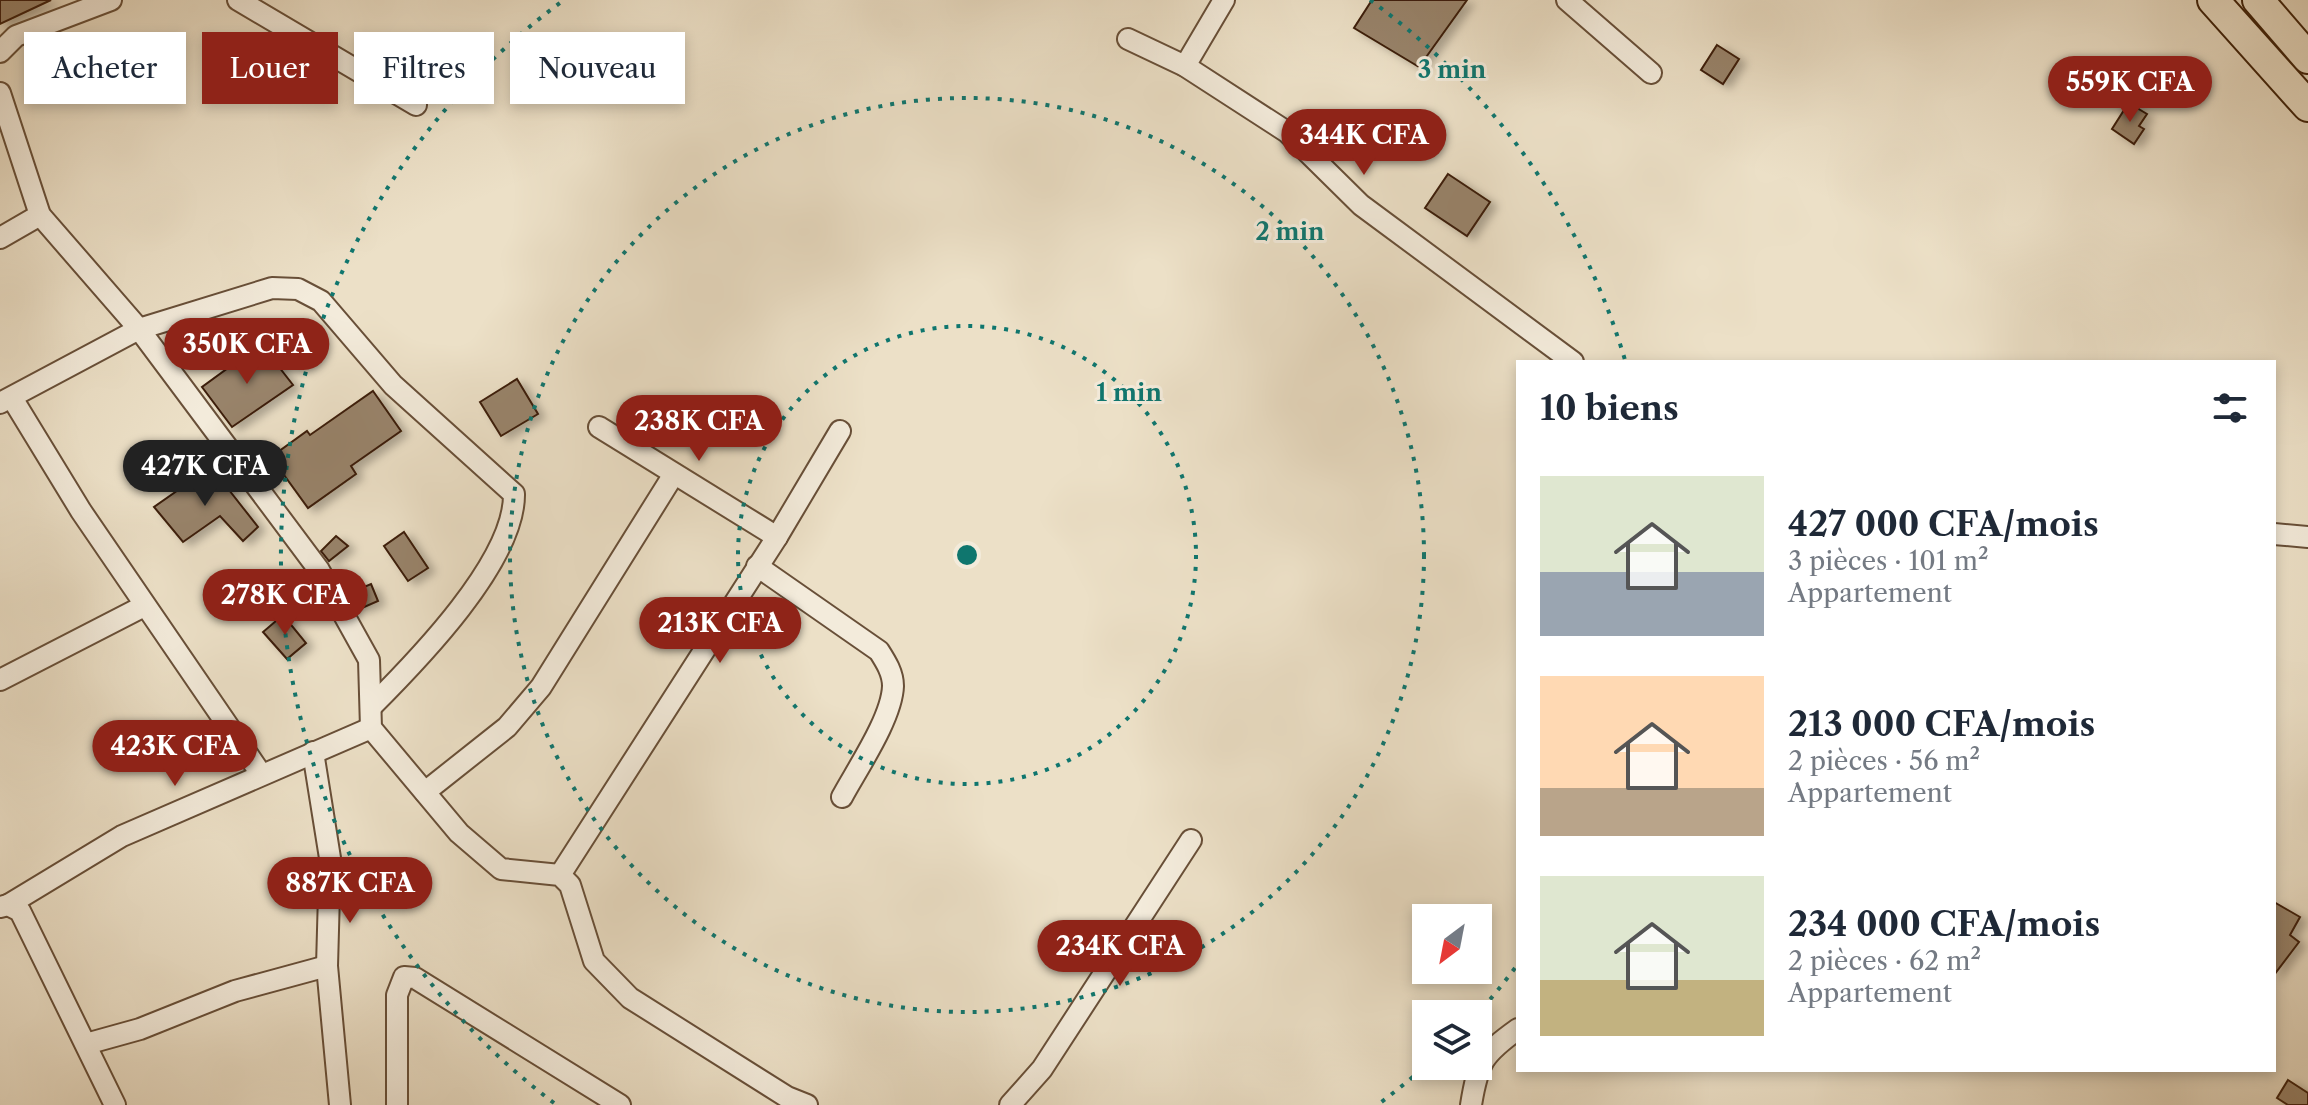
<!DOCTYPE html>
<html lang="fr">
<head>
<meta charset="utf-8">
<style>
  :root { --surface:#fff; --page:#f6f6f7; --text:#1f2937; --muted:#747a83; --accent:#8f2418 }
  body { margin:0; font-family:"Libre Caslon Text",serif; background:var(--page); color:var(--text); height:100vh; display:flex; flex-direction:column; font-size:30px; white-space:nowrap }
  * { box-sizing:border-box; margin:0 }
  p { font-size:26px; color:var(--muted) }
  .icon { flex:none; width:44px; height:44px; fill:none; stroke:currentColor; stroke-width:2; stroke-linecap:round; stroke-linejoin:round }
  .map { position:relative; flex:1; overflow:hidden }
  .panel { position:absolute; left:1516px; top:360px; width:760px; height:712px; display:flex; flex-direction:column; background:var(--surface); border-radius:0px; box-shadow:0 4px 12px #0003 }
  .panel>* { flex:none }
  .top-card { position:absolute; left:24px; top:32px; width:760px; height:72px; display:flex; gap:16px }
  .needle { width:52px; rotate:212deg }
  .fabs { position:absolute; left:1412px; top:904px; display:grid; gap:16px }
  .fabs a { display:grid; place-items:center; width:80px; height:80px; border-radius:0px; background:var(--surface); box-shadow:0 4px 12px #0003; font-size:40px }
  .price { position:absolute; translate:-50% -68px; padding:0 18px; border-radius:28px; background:var(--accent); color:#fff; font-size:26px; line-height:52px; filter:drop-shadow(0 2px 4px #0008) }
  .price::after { content:''; position:absolute; left:50%; top:48px; width:24px; height:18px; margin-left:-12px; background:inherit; clip-path:polygon(0 0,100% 0,50% 100%) }
  .price.selected { background:#222; color:#fff }
  ul { padding:0; list-style:none }
  li { display:flex; align-items:center; gap:24px; height:200px; padding:0 24px }
  li span { display:grid; place-items:center; flex:none; width:224px; height:160px; border-radius:0px; color:#555 }
  li>.icon { margin-inline-start:auto }
  span .icon { width:96px; height:96px; fill:#fffc; stroke-width:1 }
  li b { font-size:34px }
  h2 { display:flex; justify-content:space-between; align-items:center; height:96px; padding:0 24px; font-size:34px }
  .chip { padding:0 28px; border-radius:0px; background:var(--surface); box-shadow:0 4px 12px #0003; font-size:28px; line-height:72px }
  .chip.selected { background:var(--accent); color:#fff }
  .map>svg:first-child { display:block }
  .building { fill:#98836b; stroke:#3c1f08; stroke-width:2; filter:url(#shadow) }
  .lines { fill:none; stroke-linecap:round; stroke-linejoin:round }
  .street-casing { stroke:#684f38; stroke-width:24 }
  .primary-casing { stroke:#3c1f08; stroke-width:34 }
  .street { stroke:#f3ebdb; stroke-width:20 }
  .primary { stroke:#ece0c7; stroke-width:30 }
  .ring { fill:none; stroke:#0f766e; stroke-width:4; stroke-dasharray:4 8 }
  .centre { fill:#0f766e; stroke:#f3ebdb; stroke-width:4 }
  .ring-label { font-size:24px; text-anchor:middle; font-weight:bold; fill:#0f766e; stroke:#f3ebdb; stroke-width:6; stroke-linejoin:round; paint-order:stroke }
</style>
</head>
<body>
<div class="map">
<svg width="2308" height="1105" viewBox="0 0 2308 1105">
  <defs>
    <filter id="shadow"><feDropShadow dx="7" dy="4" stdDeviation="4" flood-color="#0004"/></filter>
  </defs>
  <rect width="100%" height="100%" fill="#ece0c7"/>
  <filter id="stains"><feTurbulence type="fractalNoise" baseFrequency=".0025" numOctaves="4"/><feColorMatrix values="0 0 0 0 .2 0 0 0 0 .09 0 0 0 0 .02 0 0 0 .5 -.17"/></filter>
  <radialGradient id="worn" r=".72"><stop offset=".6" stop-color="#630" stop-opacity="0"/><stop offset="1" stop-color="#630" stop-opacity=".3"/></radialGradient>
  <g class="building">
    <path d="M 0,0 L 51,0 L 0,24 Z"/>
    <path d="M 1372,0 L 1467,0 L 1419,67 L 1354,28 Z"/>
    <path d="M 1717,45 L 1739,59 L 1723,84 L 1701,70 Z"/>
    <path d="M 2132,105 L 2147,114 L 2139,126 L 2144,129 L 2134,144 L 2112,129 L 2126,107 L 2129,109 Z"/>
    <path d="M 1448,174 L 1490,202 L 1467,236 L 1425,208 Z"/>
    <path d="M 261,344 L 293,385 L 232,427 L 202,387 Z"/>
    <path d="M 517,379 L 538,414 L 501,436 L 480,402 Z"/>
    <path d="M 373,391 L 401,431 L 351,466 L 356,474 L 308,508 L 271,457 L 307,431 L 310,435 Z"/>
    <path d="M 211,467 L 258,527 L 243,541 L 220,516 L 183,542 L 154,507 Z"/>
    <path d="M 404,532 L 428,568 L 408,581 L 384,546 Z"/>
    <path d="M 336,536 L 348,546 L 329,561 L 321,551 Z"/>
    <path d="M 371,584 L 378,601 L 362,608 L 352,592 Z"/>
    <path d="M 283,615 L 306,643 L 287,659 L 263,632 Z"/>
    <path d="M 2274,902 L 2300,917 L 2290,935 L 2299,942 L 2274,975 Z"/>
    <path d="M 2288,1080 L 2308,1093 L 2308,1105 L 2288,1105 L 2277,1098 Z"/>
  </g>
  <g class="lines">
    <defs>
      <g id="street">
        <path d="M 238,0 L 416,105"/>
        <path d="M 1567,0 L 1651,73"/>
        <path d="M 1128,39 L 1185,66 L 1287,132 L 1361,205 L 1573,362"/>
        <path d="M 0,52 L 16,36 L 111,0"/>
        <path d="M 1185,66 L 1224,0"/>
        <path d="M 0,93 L 40,215 L 139,329 L 319,570 L 369,660 L 371,728 L 459,833 L 501,869 L 560,875 L 570,885 L 594,961 L 630,998 L 787,1097 L 807,1105"/>
        <path d="M 0,238 L 40,215"/>
        <path d="M 12,398 L 81,511 L 261,774"/>
        <path d="M 0,403 L 139,329 L 272,288 L 298,289 L 321,301 L 393,385 L 514,494 C 515,561 417,661 371,707"/>
        <path d="M 599,427 L 777,537"/>
        <path d="M 2274,534 L 2308,537"/>
        <path d="M 757,566 L 879,651 C 886,662 893,673 893,686 C 892,718 857,769 842,797"/>
        <path d="M 0,680 L 144,606"/>
        <path d="M 313,752 L 330,858 L 327,966 L 340,1105"/>
        <path d="M 425,792 L 507,727 L 541,687 L 674,474"/>
        <path d="M 560,875 L 777,537 L 840,431"/>
        <path d="M 8,905 L 122,836 L 371,728"/>
        <path d="M 0,907 L 8,905 L 20,911 L 115,1105"/>
        <path d="M 86,1044 L 140,1029 L 235,991 L 327,966"/>
        <path d="M 397,1105 L 397,995 L 404,977 L 415,978 L 620,1105"/>
        <path d="M 1010,1105 L 1042,1069 L 1191,840"/>
        <path d="M 1471,1105 C 1478,1062 1483,1054 1518,1029"/>
      </g>
      <g id="primary">
        <path d="M 2213,0 L 2308,106"/>
        <path d="M 2258,0 L 2308,58"/>
      </g>
    </defs>
    <use href="#street" class="street-casing"/>
    <use href="#primary" class="primary-casing"/>
    <use href="#street" class="street"/>
    <use href="#primary" class="primary"/>
  </g>
  <g class="ring">
    <circle cx="967" cy="555" r="229"/>
    <circle cx="967" cy="555" r="457"/>
    <path d="M1515 968A686 686 0 0 1 1481 1010M1422 1069A686 686 0 0 1 1380 1103M554 1103A686 686 0 0 1 564 0M1370 0A686 686 0 0 1 1625 360"/>
  </g>
  <circle cx="967" cy="555" r="12" class="centre"/>
  <g class="ring-label">
    <text x="1452" y="78">3 min</text>
    <text x="1290" y="240">2 min</text>
    <text x="1129" y="401">1 min</text>
  </g>
  <rect width="100%" height="100%" filter="url(#stains)"/>
  <rect width="100%" height="100%" fill="url(#worn)"/>
</svg>
<div class="fabs">
<a><svg class="needle" viewBox="-14 -14 28 28"><path d="M0-13l5 13h-10z" fill="#e53935"/><path d="M0 13l5-13h-10z" fill="#747a83"/></svg></a>
<a><svg class="icon" aria-label="layers" viewBox="0 0 24 24"><path d="M12 4l9 5-9 5-9-5zM3 14l9 5 9-5"/></svg></a>
</div>
<b class="price" style="left:2130px;top:124px">559K CFA</b>
<b class="price" style="left:1364px;top:177px">344K CFA</b>
<b class="price" style="left:247px;top:386px">350K CFA</b>
<b class="price" style="left:699px;top:463px">238K CFA</b>
<b class="price selected" style="left:205px;top:508px">427K CFA</b>
<b class="price" style="left:285px;top:637px">278K CFA</b>
<b class="price" style="left:720px;top:665px">213K CFA</b>
<b class="price" style="left:175px;top:788px">423K CFA</b>
<b class="price" style="left:350px;top:925px">887K CFA</b>
<b class="price" style="left:1120px;top:988px">234K CFA</b>
<div class="top-card">
<a class="chip">Acheter</a>
<a class="chip selected">Louer</a>
<a class="chip">Filtres</a>
<a class="chip">Nouveau</a>
</div>
<section class="panel">
<h2>10 biens<svg class="icon" aria-label="filters" viewBox="0 0 24 24"><path d="M4 7h16M4 17h16"/><circle cx="9" cy="7" r="2"/><circle cx="15" cy="17" r="2"/></svg></h2>
<ul>
<li><span style="background:linear-gradient(#dfe7d0 60%,#9aa5b1 0)"><svg class="icon" aria-label="home" viewBox="0 0 24 24"><path d="M3 11l9-7 9 7M6 9v11h12V9"/></svg></span><div><b>427 000 CFA/mois</b><p>3 pièces · 101 m²</p><p>Appartement</p></div></li>
<li><span style="background:linear-gradient(#ffd9b3 70%,#b9a48a 0)"><svg class="icon" aria-label="home" viewBox="0 0 24 24"><path d="M3 11l9-7 9 7M6 9v11h12V9"/></svg></span><div><b>213 000 CFA/mois</b><p>2 pièces · 56 m²</p><p>Appartement</p></div></li>
<li><span style="background:linear-gradient(#dfe7d0 65%,#c2b280 0)"><svg class="icon" aria-label="home" viewBox="0 0 24 24"><path d="M3 11l9-7 9 7M6 9v11h12V9"/></svg></span><div><b>234 000 CFA/mois</b><p>2 pièces · 62 m²</p><p>Appartement</p></div></li>
</ul>
</section>
</div>
</body>
</html>
